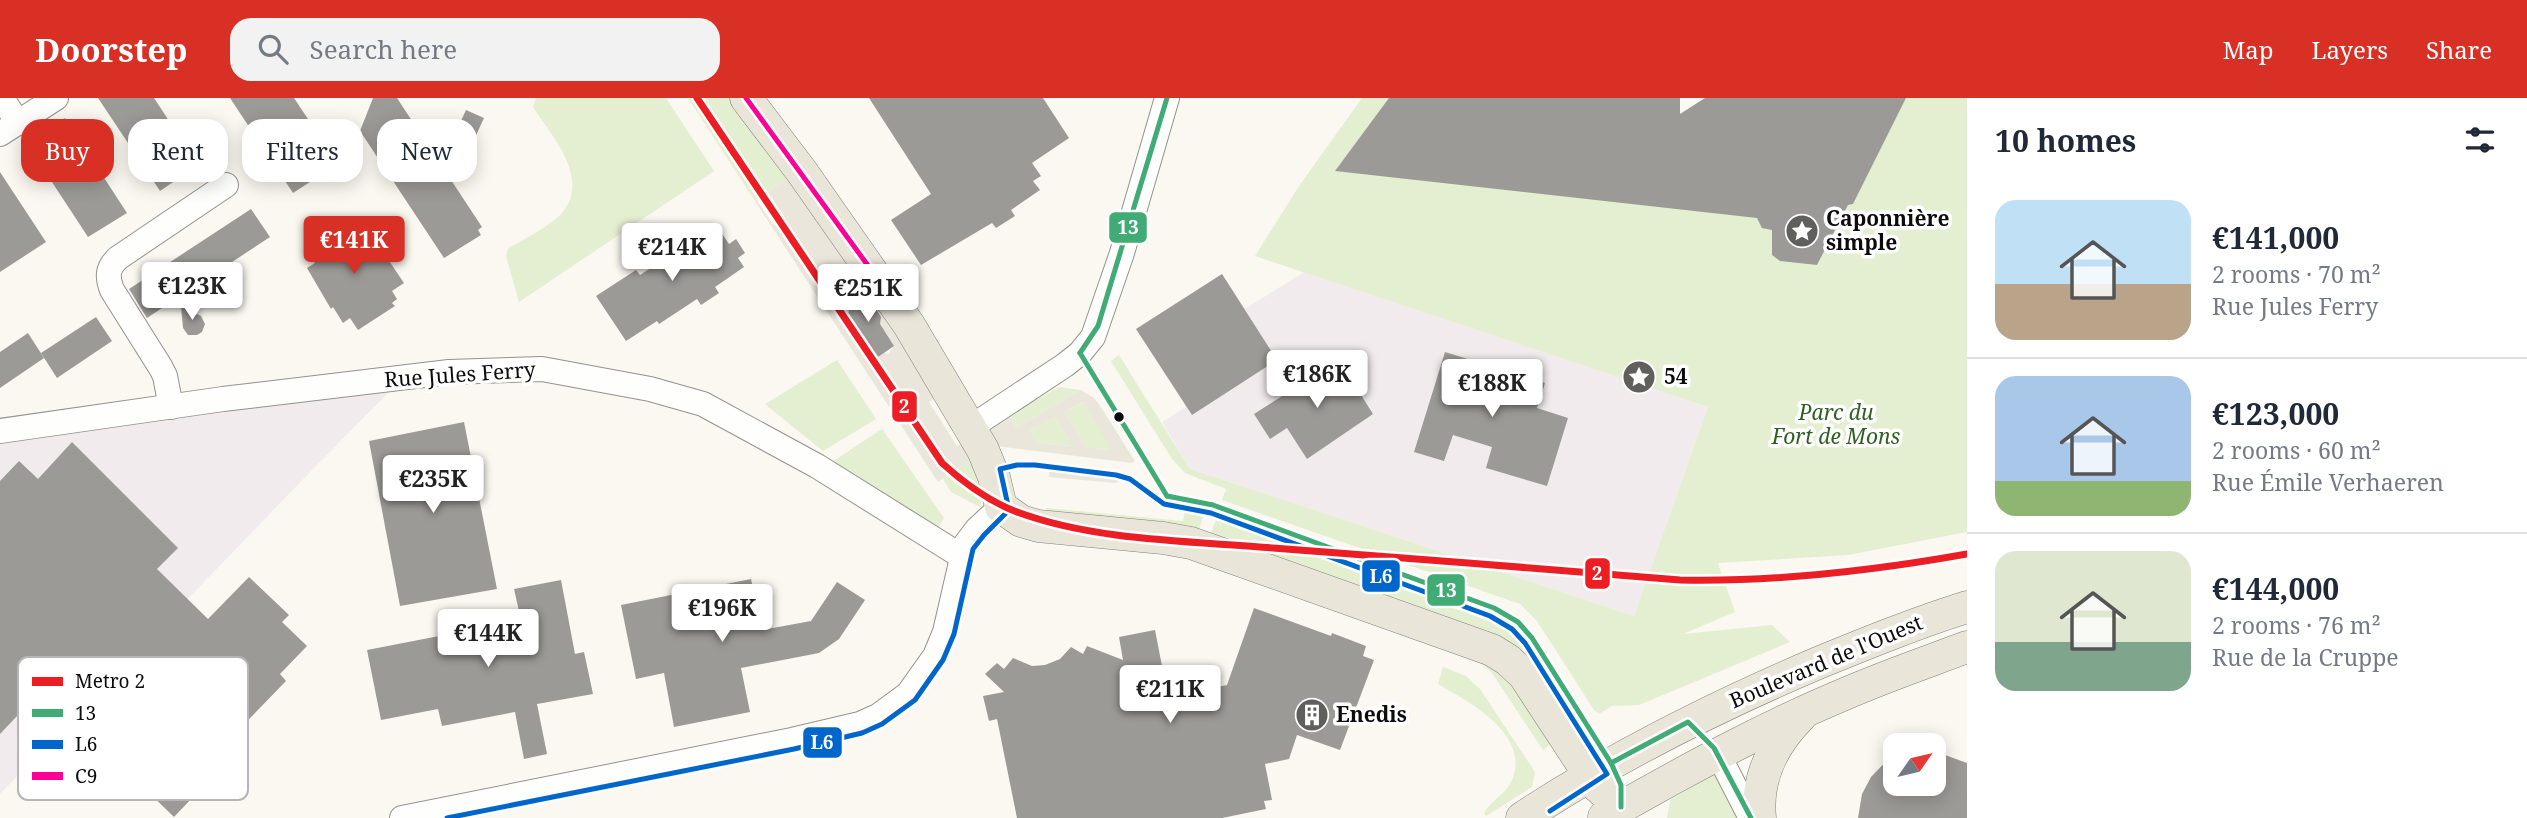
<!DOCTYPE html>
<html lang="en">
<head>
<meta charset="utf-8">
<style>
  :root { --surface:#fff; --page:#f2f2f3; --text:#1f2937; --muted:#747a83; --line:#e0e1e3; --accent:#d93025 }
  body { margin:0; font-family:"Noto Serif",serif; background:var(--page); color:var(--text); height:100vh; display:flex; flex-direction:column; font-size:26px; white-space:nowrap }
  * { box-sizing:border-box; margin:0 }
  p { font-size:23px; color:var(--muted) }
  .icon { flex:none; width:38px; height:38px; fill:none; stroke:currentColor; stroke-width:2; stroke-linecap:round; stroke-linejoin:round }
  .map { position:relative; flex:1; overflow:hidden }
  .drawer { display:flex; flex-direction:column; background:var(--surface); width:560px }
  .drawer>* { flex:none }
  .banner { position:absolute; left:21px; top:21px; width:665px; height:63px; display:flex; gap:14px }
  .needle { width:46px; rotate:56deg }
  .controls { position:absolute; left:1883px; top:635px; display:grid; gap:14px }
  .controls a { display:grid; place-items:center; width:63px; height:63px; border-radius:14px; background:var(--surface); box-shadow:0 4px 18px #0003; font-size:35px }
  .price { position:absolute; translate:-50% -60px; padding:0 16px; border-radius:7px; background:#fff; color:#222; font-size:23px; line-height:46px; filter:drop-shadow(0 2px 4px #0008) }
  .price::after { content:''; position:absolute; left:50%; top:42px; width:21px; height:16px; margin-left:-10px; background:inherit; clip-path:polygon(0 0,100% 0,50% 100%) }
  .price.active { background:var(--accent); color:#fff }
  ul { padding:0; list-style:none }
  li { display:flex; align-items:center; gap:21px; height:175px; padding:0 28px }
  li+li { border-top:2px solid var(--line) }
  li span { display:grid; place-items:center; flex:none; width:196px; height:140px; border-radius:21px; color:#555 }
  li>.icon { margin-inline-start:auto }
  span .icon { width:84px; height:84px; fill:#fffc; stroke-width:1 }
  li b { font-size:30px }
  h2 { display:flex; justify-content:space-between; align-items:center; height:84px; padding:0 28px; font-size:30px }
  .chip { padding:0 24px; border-radius:21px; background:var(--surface); box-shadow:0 4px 18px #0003; font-size:24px; line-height:63px }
  .chip.active { background:var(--accent); color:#fff }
  header { display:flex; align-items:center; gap:42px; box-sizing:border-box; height:98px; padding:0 35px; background:var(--accent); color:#fff }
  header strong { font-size:33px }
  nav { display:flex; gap:38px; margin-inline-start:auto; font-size:24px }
  .search { width:490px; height:63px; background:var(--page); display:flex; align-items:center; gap:18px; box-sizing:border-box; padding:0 24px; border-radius:21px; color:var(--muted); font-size:26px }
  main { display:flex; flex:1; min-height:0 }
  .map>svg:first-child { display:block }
  .industrial { fill:#f1ebed }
  .green { fill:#e4eed1 }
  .plaza { fill:#eae6dc; fill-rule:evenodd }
  .building { fill:#9c9a96 }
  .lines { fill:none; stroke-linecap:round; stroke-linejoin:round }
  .minor-casing { stroke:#93928f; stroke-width:26 }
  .major-casing { stroke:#80807c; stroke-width:33 }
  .minor { stroke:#fefefd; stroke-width:24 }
  .major { stroke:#eae5d9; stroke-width:32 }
  .bus-1-casing { stroke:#fff; stroke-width:10 }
  .bus-2-casing { stroke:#fff; stroke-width:10 }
  .bus-3-casing { stroke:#fff; stroke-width:10 }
  .bus-1 { stroke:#40ab75; stroke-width:5 }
  .bus-2 { stroke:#06c; stroke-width:5 }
  .bus-3 { stroke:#ff0096; stroke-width:5 }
  .metro-1-casing { stroke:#fff; stroke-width:12 }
  .metro-1 { stroke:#ed1d24; stroke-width:7 }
  .bus-dot { fill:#0c0c0c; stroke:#fff; stroke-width:2.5 }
  .labels { text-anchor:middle; stroke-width:7; stroke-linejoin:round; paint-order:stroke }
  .poi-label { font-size:21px; font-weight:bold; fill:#0c0c0c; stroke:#fff; text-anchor:start }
  .street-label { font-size:21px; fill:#0c0c0c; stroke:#fff }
  .park-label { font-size:21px; font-style:italic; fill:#305f21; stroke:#fff }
  .key { fill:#fff; stroke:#b6b6b6; stroke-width:2 }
  .key-label { font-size:19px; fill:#0c0c0c }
  .line-badge { stroke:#fff; stroke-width:2.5 }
  .badge-label { font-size:19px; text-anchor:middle; font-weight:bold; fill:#fff }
</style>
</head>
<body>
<header>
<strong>Doorstep</strong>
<div class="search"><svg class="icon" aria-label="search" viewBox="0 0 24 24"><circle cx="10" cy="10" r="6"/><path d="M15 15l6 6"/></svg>Search here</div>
<nav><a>Map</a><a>Layers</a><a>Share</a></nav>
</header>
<main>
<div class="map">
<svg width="1967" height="720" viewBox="0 0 1967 720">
  <rect width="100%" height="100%" fill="#faf8f0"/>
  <g class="industrial">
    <path d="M 1304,174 L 1708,309 L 1634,518 L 1190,371 L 1162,324 L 1186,309 L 1136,231 L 1222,176 L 1245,211 Z"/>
    <path d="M 388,295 L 310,374 L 0,696 L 0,333 L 223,301 Z"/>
  </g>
  <g class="green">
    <path d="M 536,0 L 666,0 L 714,73 L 519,204 L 506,158 L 508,151 C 523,141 551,128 562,115 C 591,80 552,38 533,9 Z"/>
    <path d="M 688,0 L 733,0 L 789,79 L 755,103 Z"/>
    <path d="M 1362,0 L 1389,0 L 1757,120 L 1777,133 L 1817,167 L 1848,107 L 1853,106 L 1906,0 L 1967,0 L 1967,434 L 1848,457 L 1718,465 L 1735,514 L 1683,536 L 1772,527 L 1790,544 L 1639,607 L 1612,608 L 1599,616 L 1594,612 L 1537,523 L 1520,506 L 1222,402 L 1226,391 L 1185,375 L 1172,361 L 1111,263 L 1119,257 L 1190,371 L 1634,518 L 1708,309 L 1255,158 L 1299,88 Z"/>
    <path d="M 837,262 L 876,321 L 823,353 L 765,306 Z"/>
    <path d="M 1059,289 L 1081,292 L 1016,330 L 1009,317 Z"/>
    <path d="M 1084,304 L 1110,347 L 1108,352 L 1085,349 L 1065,314 Z"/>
    <path d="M 1055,319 L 1072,348 L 1037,345 L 1030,332 Z"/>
    <path d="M 882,331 L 944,420 L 935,435 L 826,368 Z"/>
    <path d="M 977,358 L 983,400 L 980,409 L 951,394 L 943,381 Z"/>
    <path d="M 1046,410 L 1183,423 L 1185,414 L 1203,419 L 1198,435 L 1046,418 Z"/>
    <path d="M 1216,422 L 1492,522 C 1530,545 1550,586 1574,623 L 1569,626 L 1527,562 L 1209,440 Z"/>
    <path d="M 1470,561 L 1500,569 L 1556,643 L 1543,652 L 1492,575 L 1483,567 Z"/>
    <path d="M 1443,569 L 1466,578 L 1480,591 L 1535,674 L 1532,689 L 1486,718 L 1484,715 C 1491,702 1506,697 1512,682 C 1531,636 1469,604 1438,586 Z"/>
    <path d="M 1718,674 L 1743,720 L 1667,720 L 1670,702 Z"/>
  </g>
  <g class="plaza">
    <path d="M 789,79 L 861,188 L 877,201 L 938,298 L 929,304 L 957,348 L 967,343 L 977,358 L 938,384 L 755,103 ZM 768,95 L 784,118 L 773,126 L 757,103 ZM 846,178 L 862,203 L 873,206 L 881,218 L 879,228 L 894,248 L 888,256 L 884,255 L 878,259 L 865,238 L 856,235 L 847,223 L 849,212 L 832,187 L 837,179 Z"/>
    <path d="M 1081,292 L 1094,300 L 1099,306 L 1135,363 L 1132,365 L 996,348 L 986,331 L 1009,317 L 1016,330 ZM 1083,304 L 1109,347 L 1108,352 L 1085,349 L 1065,314 ZM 1055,319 L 1072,348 L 1071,348 L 1037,345 L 1030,332 Z"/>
    <path d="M 1050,367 L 1116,373 L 1120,376 L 1121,381 L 1116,385 L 1049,379 Z"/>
  </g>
  <g class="building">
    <path d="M 98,0 L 154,0 L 198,67 L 160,93 Z"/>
    <path d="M 230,0 L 294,0 L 338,66 L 293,95 Z"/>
    <path d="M 373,0 L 397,0 L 482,129 L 478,132 L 481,137 L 444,160 L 360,33 Z"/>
    <path d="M 869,0 L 1043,0 L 1069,40 L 1032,65 L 1041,78 L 1033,83 L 1040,92 L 1011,112 L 1015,118 L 996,130 L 992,125 L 921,167 L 891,122 L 931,96 Z"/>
    <path d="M 1389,0 L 1680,0 L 1680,16 L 1705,0 L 1906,0 L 1853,106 L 1848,107 L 1817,167 L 1780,163 L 1772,157 L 1772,132 L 1762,130 L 1757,120 L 1335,73 Z"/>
    <path d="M 466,12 L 484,20 L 472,46 L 454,38 Z"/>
    <path d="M 65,20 L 127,115 L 88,139 L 27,46 Z"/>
    <path d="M 0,74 L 46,144 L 0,174 Z"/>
    <path d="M 251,111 L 270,139 L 147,220 L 129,191 Z"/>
    <path d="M 716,127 L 729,146 L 736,141 L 745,155 L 738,160 L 744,169 L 715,189 L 719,195 L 701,207 L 697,201 L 659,226 L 657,223 L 626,243 L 596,198 L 636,172 L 640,177 Z"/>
    <path d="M 343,129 L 351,141 L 367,130 L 404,185 L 392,193 L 397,201 L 392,205 L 395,208 L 358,232 L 350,220 L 343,225 L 333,209 L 331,211 L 307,170 L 315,165 L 306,153 Z"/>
    <path d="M 1222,176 L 1277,262 L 1192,317 L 1136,231 Z"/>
    <path d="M 853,189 L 862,204 L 872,205 L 881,219 L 880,226 L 894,248 L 878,259 L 864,238 L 856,236 L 847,223 Z"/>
    <path d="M 181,208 L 201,218 L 205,226 L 202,234 L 197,237 L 188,237 L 183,230 Z"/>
    <path d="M 96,219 L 112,243 L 57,280 L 41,255 Z"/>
    <path d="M 28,235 L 44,260 L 0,290 L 0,254 Z"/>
    <path d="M 1445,254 L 1545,285 L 1537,310 L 1568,320 L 1547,388 L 1486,370 L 1492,349 L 1453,337 L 1444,363 L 1414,354 Z"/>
    <path d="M 1339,262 L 1373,316 L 1307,361 L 1287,330 L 1270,341 L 1254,316 Z"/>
    <path d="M 464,324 L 497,491 L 400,508 L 369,343 Z"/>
    <path d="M 72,344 L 178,450 L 157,471 L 208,521 L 249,479 L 289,517 L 282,524 L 307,548 L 280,576 L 286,583 L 226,645 L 235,655 L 174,719 L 85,633 L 109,607 L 67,565 L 0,636 L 0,383 L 19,363 L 38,381 Z"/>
    <path d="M 751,481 L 762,532 L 811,523 L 837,484 L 865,502 L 839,541 L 819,555 L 741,570 L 750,614 L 674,629 L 664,575 L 636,581 L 621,507 Z"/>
    <path d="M 561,482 L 575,556 L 584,554 L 593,596 L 537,606 L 547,656 L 524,661 L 515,614 L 442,628 L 438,611 L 381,622 L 367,552 L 521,522 L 514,491 Z"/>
    <path d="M 1254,510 L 1331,538 L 1332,535 L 1366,548 L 1363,558 L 1374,562 L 1340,652 L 1297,637 L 1289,661 L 1265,666 L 1272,702 L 1264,703 L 1266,711 L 1222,720 L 1017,720 L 997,621 L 989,623 L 983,598 L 1004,594 L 985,576 L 997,565 L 1004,571 L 1013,560 L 1032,568 L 1045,567 L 1060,561 L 1071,549 L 1083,556 L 1087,548 L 1123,562 L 1119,539 L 1155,532 L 1168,599 L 1227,587 Z"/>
    <path d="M 1934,653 L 1967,665 L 1967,720 L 1858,720 L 1862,696 L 1871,679 L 1895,654 L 1895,686 L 1934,686 Z"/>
  </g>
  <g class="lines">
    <defs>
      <g id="minor">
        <path d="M 2,0 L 18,25"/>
        <path d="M 0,36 L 56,0"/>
        <path d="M 171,309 L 165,278 L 161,270 L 112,192 C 107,179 107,170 118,160 L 226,87"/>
        <path d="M 971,329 L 1065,267 L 1080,255 L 1093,239 L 1122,155 L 1167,0"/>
        <path d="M 0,333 L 223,301 L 449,274 L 542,271 L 650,291 L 703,306 L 817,368 L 961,458"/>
        <path d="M 1718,656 L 1751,720"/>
        <path d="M 402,720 L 792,642 L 860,626 L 878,618 L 908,596 L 935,558 L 945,534 L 965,447 L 977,431 L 1001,409"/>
      </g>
      <g id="major">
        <path d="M 746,0 L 802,74 L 909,227 L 983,352 L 994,379 L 1001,409 L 1021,423 L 1038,428 L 1163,440 L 1191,445 L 1492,552 L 1508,562 L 1524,577 L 1596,687 L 1621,709"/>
        <path d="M 1604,719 C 1683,674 1763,630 1847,595 C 1886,578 1927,564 1967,549"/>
        <path d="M 1522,720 C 1616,658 1715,609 1818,565 C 1867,545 1916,525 1967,509"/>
        <path d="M 1760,720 C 1756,680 1773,646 1801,618"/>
      </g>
    </defs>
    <use href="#minor" class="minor-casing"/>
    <use href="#major" class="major-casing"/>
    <use href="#minor" class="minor"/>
    <use href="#major" class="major"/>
    <defs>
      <g id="bus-1">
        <path d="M 1080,255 L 1098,228 L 1167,0"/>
        <path d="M 1080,255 L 1167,398"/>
        <path d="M 1167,398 L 1213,407 L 1494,510 L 1518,524 L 1532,540 L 1611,665 L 1621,687 L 1621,709"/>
        <path d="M 1611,665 L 1688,624 L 1714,650 L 1751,720"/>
      </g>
      <path id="bus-2" d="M 447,720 L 794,651 L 862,635 L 882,626 L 915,602 L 943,562 L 954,536 L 973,451 L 984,437 L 1009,412 L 1000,371 L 1017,367 L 1035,367 L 1116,377 L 1130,381 L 1164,406 L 1211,415 L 1490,518 L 1512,531 L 1525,545 L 1607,676 L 1550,713"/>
      <path id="bus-3" d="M 746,0 L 869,169"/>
    </defs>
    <use href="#bus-1" class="bus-1-casing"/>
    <use href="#bus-2" class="bus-2-casing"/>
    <use href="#bus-3" class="bus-3-casing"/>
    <use href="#bus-1" class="bus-1"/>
    <use href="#bus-2" class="bus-2"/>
    <use href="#bus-3" class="bus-3"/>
    <defs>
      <path id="metro-1" d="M 697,0 L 942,365 C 965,386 988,403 1017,414 C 1095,443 1191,443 1273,450 C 1409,460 1544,471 1680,482 C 1777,484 1872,473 1967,456"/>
    </defs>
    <use href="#metro-1" class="metro-1-casing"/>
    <use href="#metro-1" class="metro-1"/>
  </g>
  <defs>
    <symbol id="sight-disc" viewBox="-11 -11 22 22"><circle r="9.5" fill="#5f5f5c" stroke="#fff"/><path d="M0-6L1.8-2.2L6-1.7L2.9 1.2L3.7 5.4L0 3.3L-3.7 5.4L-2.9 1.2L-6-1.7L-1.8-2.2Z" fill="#fff"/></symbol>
    <symbol id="building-disc" viewBox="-11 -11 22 22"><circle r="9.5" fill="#5f5f5c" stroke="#fff"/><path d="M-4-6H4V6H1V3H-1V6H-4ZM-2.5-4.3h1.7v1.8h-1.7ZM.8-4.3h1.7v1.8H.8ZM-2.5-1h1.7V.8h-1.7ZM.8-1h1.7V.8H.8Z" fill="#fff"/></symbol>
  </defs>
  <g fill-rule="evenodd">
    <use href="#sight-disc" x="1783" y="114" width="38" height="38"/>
    <use href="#sight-disc" x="1620" y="260" width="38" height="38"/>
    <use href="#building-disc" x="1293" y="598" width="38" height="38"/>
  </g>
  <circle class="bus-dot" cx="1119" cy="319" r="6"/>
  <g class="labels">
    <g class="poi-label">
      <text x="1826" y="128">Caponnière<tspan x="1826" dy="24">simple</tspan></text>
      <text x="1664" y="286">54</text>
      <text x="1336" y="624">Enedis</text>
    </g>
    <g class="street-label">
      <text transform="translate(460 277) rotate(-4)" y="7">Rue Jules Ferry</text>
      <text transform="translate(1826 564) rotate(-23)" y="7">Boulevard de l'Ouest</text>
    </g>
    <g class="park-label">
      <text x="1836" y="322">Parc du<tspan x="1836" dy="24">Fort de Mons</tspan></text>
    </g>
  </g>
  <rect x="18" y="559" width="230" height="143" rx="10" class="key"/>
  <rect x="32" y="579" width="31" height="9" fill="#ed1d24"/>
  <rect x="32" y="611" width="31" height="8" fill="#40ab75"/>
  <rect x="32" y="642" width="31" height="9" fill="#06c"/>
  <rect x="32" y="674" width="31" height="8" fill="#ff0096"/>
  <g class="key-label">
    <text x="75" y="590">Metro 2</text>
    <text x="75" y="622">13</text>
    <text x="75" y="653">L6</text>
    <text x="75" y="685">C9</text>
  </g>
  <g class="line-badge">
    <rect x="1108" y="113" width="40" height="33" rx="7" fill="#40ab75"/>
    <rect x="891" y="292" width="27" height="33" rx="7" fill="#ed1d24"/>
    <rect x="1584" y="459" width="27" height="33" rx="7" fill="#ed1d24"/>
    <rect x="1361" y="461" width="40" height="34" rx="7" fill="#06c"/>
    <rect x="1426" y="475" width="40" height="34" rx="7" fill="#40ab75"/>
    <rect x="802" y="628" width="41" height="33" rx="7" fill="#06c"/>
  </g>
  <g class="badge-label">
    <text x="1128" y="136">13</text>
    <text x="904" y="315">2</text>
    <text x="1597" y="482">2</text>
    <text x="1381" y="485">L6</text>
    <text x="1446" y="499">13</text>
    <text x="822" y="651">L6</text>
  </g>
</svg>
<div class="controls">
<a><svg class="needle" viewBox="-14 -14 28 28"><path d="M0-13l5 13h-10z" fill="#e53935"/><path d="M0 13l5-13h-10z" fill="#747a83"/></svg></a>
</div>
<b class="price active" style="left:354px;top:178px">€141K</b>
<b class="price" style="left:672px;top:185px">€214K</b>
<b class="price" style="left:192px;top:224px">€123K</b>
<b class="price" style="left:868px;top:226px">€251K</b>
<b class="price" style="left:1317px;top:312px">€186K</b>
<b class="price" style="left:1492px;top:321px">€188K</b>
<b class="price" style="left:433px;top:417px">€235K</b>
<b class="price" style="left:722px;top:546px">€196K</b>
<b class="price" style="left:488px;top:571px">€144K</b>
<b class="price" style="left:1170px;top:627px">€211K</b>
<div class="banner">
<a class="chip active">Buy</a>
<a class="chip">Rent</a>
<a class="chip">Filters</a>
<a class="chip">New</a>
</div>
</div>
<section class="drawer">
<h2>10 homes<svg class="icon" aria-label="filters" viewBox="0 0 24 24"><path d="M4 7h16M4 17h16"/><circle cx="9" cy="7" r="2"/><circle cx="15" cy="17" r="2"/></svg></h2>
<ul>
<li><span style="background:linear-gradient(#bfe0f5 60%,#b9a48a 0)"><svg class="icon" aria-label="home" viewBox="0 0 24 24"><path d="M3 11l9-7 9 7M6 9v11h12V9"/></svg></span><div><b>€141,000</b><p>2 rooms · 70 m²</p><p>Rue Jules Ferry</p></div></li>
<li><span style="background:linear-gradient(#a9c7e8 75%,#8fb573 0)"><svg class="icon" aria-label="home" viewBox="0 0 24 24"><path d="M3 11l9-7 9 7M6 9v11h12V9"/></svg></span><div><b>€123,000</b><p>2 rooms · 60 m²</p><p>Rue Émile Verhaeren</p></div></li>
<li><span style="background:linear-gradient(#dfe7d0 65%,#7fa58c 0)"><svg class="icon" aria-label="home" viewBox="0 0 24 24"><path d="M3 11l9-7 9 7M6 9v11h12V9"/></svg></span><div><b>€144,000</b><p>2 rooms · 76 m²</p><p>Rue de la Cruppe</p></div></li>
</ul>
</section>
</main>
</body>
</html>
